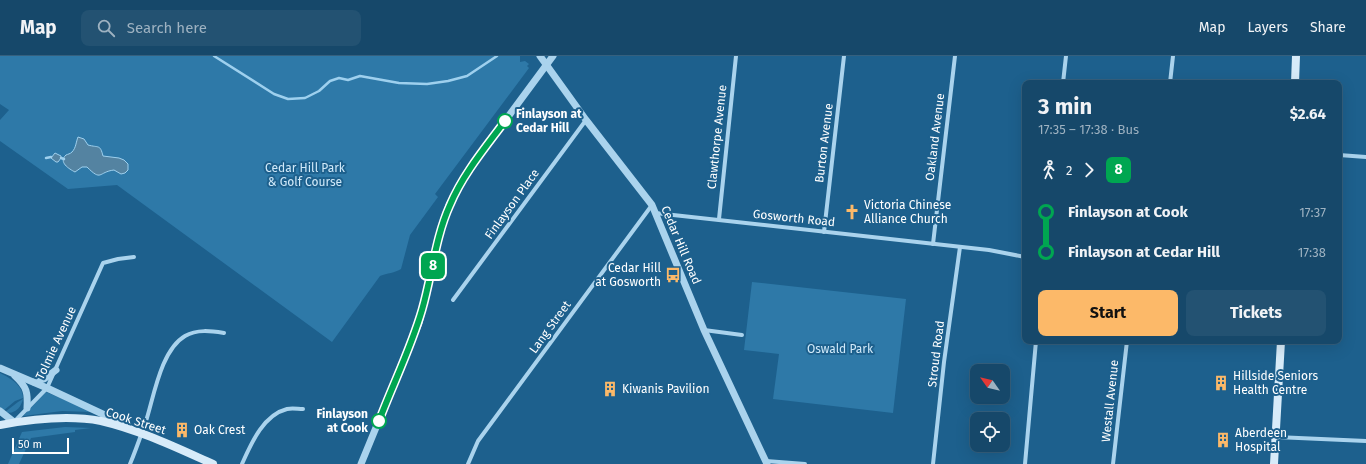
<!DOCTYPE html>
<html lang="en">
<head>
<meta charset="utf-8">
<style>
  :root { --surface:#16486a; --page:#235272; --text:#f1f3f6; --muted:#9eb2c1; --line:#35607e; --accent:#fcb969 }
  body { margin:0; font-family:"Fira Sans",sans-serif; background:var(--page); color:var(--text); height:100vh; display:flex; flex-direction:column; font-size:15px; white-space:nowrap }
  * { box-sizing:border-box; margin:0 }
  p { font-size:13px; color:var(--muted) }
  .icon { flex:none; width:22px; height:22px; fill:none; stroke:currentColor; stroke-width:2; stroke-linecap:round; stroke-linejoin:round }
  .map { position:relative; flex:1; overflow:hidden }
  .panel { position:absolute; left:1022px; top:24px; width:320px; height:264px; display:flex; flex-direction:column; background:var(--surface); border-radius:8px; box-shadow:0 4px 16px #0002,0 0 0 1px var(--line) }
  .panel>* { flex:none }
  .badge { padding:0 8px; border-radius:6px; font-size:14px; line-height:26px }
  .needle { width:26px; rotate:304deg }
  .buttons { position:absolute; left:970px; top:308px; display:grid; gap:8px }
  .buttons a { display:grid; place-items:center; width:40px; height:40px; border-radius:8px; background:var(--surface); box-shadow:0 4px 16px #0002,0 0 0 1px var(--line); font-size:20px }
  .scale { position:absolute; left:12px; bottom:10px; width:57px; box-sizing:border-box; padding-left:4px; border:2px solid #fff; border-top:0; font-size:11px; line-height:14px; white-space:nowrap; color:#fff; -webkit-text-stroke:3px #1d608d; paint-order:stroke }
  .map>.badge { position:absolute; translate:-50% -50%; box-shadow:0 0 0 2px #fff }
  .legs { display:flex; align-items:center; gap:6px; height:44px; padding:0 16px; font-size:13px }
  .legs p { margin-inline-start:auto }
  .headline { display:flex; align-items:center; justify-content:space-between; height:68px; padding:0 16px }
  h1 { font-size:22px; font-weight:700; line-height:30px }
  .cta { display:flex; gap:8px; margin-top:auto; padding:8px 16px }
  .cta a { flex:1; height:46px; border-radius:8px; background:var(--accent); color:#111; font-size:16px; font-weight:700; line-height:46px; text-align:center }
  .cta a+a { background:var(--page); color:var(--text) }
  ul { padding:0 16px; list-style:none }
  li { display:flex; align-items:center; gap:14px; height:40px; font-size:15px }
  li i { display:grid; place-items:center; width:6px; height:100%; margin:0 5px; background:currentColor }
  li i::after { content:''; width:10px; height:10px; margin:-5px; border:3px solid; border-radius:50%; background:var(--surface) }
  li p { margin-inline-start:auto }
  li:first-child i { background:linear-gradient(#0000 50%,currentColor 0) }
  li:last-child i { background:linear-gradient(currentColor 50%,#0000 0) }
  header { display:flex; align-items:center; gap:24px; box-sizing:border-box; height:56px; padding:0 20px; background:var(--surface); border-bottom:1px solid var(--line) }
  header strong { font-size:19px }
  nav { display:flex; gap:22px; margin-inline-start:auto; font-size:14px }
  .search { width:280px; height:36px; background:var(--page); display:flex; align-items:center; gap:10px; box-sizing:border-box; padding:0 14px; border-radius:8px; color:var(--muted); font-size:15px }
  .map>svg:first-child { display:block }
  .green { fill:#2e79a8 }
  .water { fill:#5483a1; stroke:#9ed0ee }
  .lines { fill:none; stroke-linecap:round; stroke-linejoin:round }
  .stream { stroke:#9ed0ee; stroke-width:2.5 }
  .minor { stroke:#aad3ed; stroke-width:4 }
  .tertiary { stroke:#aad3ed; stroke-width:7 }
  .secondary { stroke:#d7ebf9; stroke-width:8 }
  .line-1-casing { stroke:#fff; stroke-width:9 }
  .line-1 { stroke:#00a651; stroke-width:6 }
  .stop-1-dot { fill:#fff; stroke:#00a651; stroke-width:2 }
  .labels { text-anchor:middle; dominant-baseline:central; stroke-width:4; stroke-linejoin:round; paint-order:stroke }
  .stop-label { font-size:12px; font-weight:bold; fill:#fff; stroke:#1d608d; text-anchor:start }
  .street-label { font-size:12px; fill:#fff; stroke:#1d608d }
  .park-label { font-size:12px; fill:#d0e9f9; stroke:#1d608d }
  .poi-label { font-size:12px; fill:#fff; stroke:#1d608d; text-anchor:start }
</style>
</head>
<body>
<header>
<strong>Map</strong>
<div class="search"><svg class="icon" aria-label="search" viewBox="0 0 24 24"><circle cx="10" cy="10" r="6"/><path d="M15 15l6 6"/></svg>Search here</div>
<nav><a>Map</a><a>Layers</a><a>Share</a></nav>
</header>
<div class="map">
<svg width="1366" height="408" viewBox="0 0 1366 408">
  <rect width="100%" height="100%" fill="#1d608d"/>
  <g class="green">
    <path d="M0,0H520V6L525,5L529,8L527,10L529,12L435,138L438,141L410,179L401,213C395,217 387,217 380,220L332,286L117,129L68,133L0,85V64L9,54L0,48Z"/>
    <path d="M752,226L906,243L893,357L773,343L779,298L744,294Z"/>
    <path d="M0,317C10,322 23,329 23,342L15,345L3,355L0,352Z"/>
    <path d="M46,336L91,355V356L62,355L23,360Z"/>
    <path d="M23,343C21,352 14,359 5,356L18,346Z"/>
    <path d="M65,371L91,372L75,374V376L31,382L19,408H8L22,376Z"/>
  </g>
  <g class="water">
    <path d="M78,81L84,83L88,89C99,92 100,88 103,100L119,102L124,104L128,108V114L125,117L121,118L114,114C98,116 102,126 87,111H82L75,116C69,113 58,106 66,99C68,98 70,98 72,96C76,92 76,86 78,81Z"/>
    <path d="M55,97L61,100V102L58,106H56L51,102Z"/>
  </g>
  <g class="lines">
    <g class="stream">
      <path d="M214,0L274,38L288,43L305,42L319,35L330,25L339,22L348,24L360,20L399,27L427,28L448,25L467,20L497,0"/>
      <path d="M46,102L51,101"/>
      <path d="M61,102L64,103"/>
    </g>
    <g class="minor">
      <path d="M1063,27L1066,0"/>
      <path d="M1170,27L1173,0"/>
      <path d="M1339,99L1366,101"/>
      <path d="M655,157L989,194L1025,201"/>
      <path d="M719,163L736,0"/>
      <path d="M824,176L844,0"/>
      <path d="M933,188L955,0"/>
      <path d="M453,244L586,64"/>
      <path d="M704,274L742,279"/>
      <path d="M15,365L47,332L103,207L118,203L134,201"/>
      <path d="M1276,381L1366,385"/>
      <path d="M766,405L805,408"/>
      <path d="M130,408C136,394 141,379 146,365C154,340 161,294 185,280C197,273 211,275 224,277"/>
      <path d="M242,408C251,388 263,359 287,353C292,352 298,353 303,353"/>
      <path d="M468,408L478,385L652,149"/>
      <path d="M933,408L944,306L960,191"/>
      <path d="M1025,408L1036,285"/>
      <path d="M1113,408L1127,285"/>
    </g>
    <g class="tertiary">
      <path d="M540,0L586,64L652,149L704,274L767,408"/>
      <path d="M0,312L47,332L124,368"/>
      <path d="M15,320C27,331 28,337 27,352"/>
      <path d="M34,326L44,323L56,314"/>
      <path d="M0,355L14,366"/>
      <path d="M361,408L419,267L428,231L439,181L449,149L468,115L553,0"/>
    </g>
    <g class="secondary">
      <path d="M1295,27L1296,0"/>
      <path d="M0,369C32,363 69,359 101,365C140,374 177,392 213,408"/>
      <path d="M1274,408L1281,285"/>
    </g>
  </g>
  <g class="lines">
    <defs>
      <path id="line-1" d="M379,365C393,328 411,292 422,254C432,220 435,182 450,149C463,118 485,92 505,65"/>
    </defs>
    <use href="#line-1" class="line-1-casing"/>
    <use href="#line-1" class="line-1"/>
  </g>
  <defs>
    <symbol id="church-bare" viewBox="-9 -9 18 18"><path d="M-1.2-6h2.4v3.5h3.3v2.4h-3.3V6h-2.4V-.1h-3.3v-2.4h3.3Z" fill="#fcb969" stroke="#1d608d" stroke-width="2.5" paint-order="stroke"/></symbol>
    <symbol id="bus-bare" viewBox="-9 -9 18 18"><path d="M-5-6H5V4H4V6H2V4H-2V6H-4V4H-5ZM-3.5-4V0h7V-4ZM-3.5 1.2v1.5H-2V1.2ZM2 1.2v1.5H3.5V1.2Z" fill="#fcb969" stroke="#1d608d" stroke-width="2.5" paint-order="stroke"/></symbol>
    <symbol id="building-bare" viewBox="-9 -9 18 18"><path d="M-4-6H4V6H1V3H-1V6H-4ZM-2.5-4.3h1.7v1.8h-1.7ZM.8-4.3h1.7v1.8H.8ZM-2.5-1h1.7V.8h-1.7ZM.8-1h1.7V.8H.8Z" fill="#fcb969" stroke="#1d608d" stroke-width="2.5" paint-order="stroke"/></symbol>
  </defs>
  <g fill-rule="evenodd">
    <use href="#church-bare" x="841" y="145" width="22" height="22"/>
    <use href="#bus-bare" x="662" y="208" width="22" height="22"/>
    <use href="#building-bare" x="1210" y="316" width="22" height="22"/>
    <use href="#building-bare" x="599" y="322" width="22" height="22"/>
    <use href="#building-bare" x="171" y="363" width="22" height="22"/>
    <use href="#building-bare" x="1212" y="373" width="22" height="22"/>
  </g>
  <g class="stop-1-dot">
    <circle cx="505" cy="65" r="7"/>
    <circle cx="379" cy="365" r="7"/>
  </g>
  <g class="labels">
    <g class="stop-label">
      <text x="516" y="58">Finlayson at<tspan x="516" dy="14">Cedar Hill</tspan></text>
      <text x="368" y="358" text-anchor="end">Finlayson<tspan x="368" dy="14">at Cook</tspan></text>
    </g>
    <g class="street-label">
      <text transform="translate(717 81) rotate(-84)">Clawthorpe Avenue</text>
      <text transform="translate(935 81) rotate(-83)">Oakland Avenue</text>
      <text transform="translate(824 87) rotate(-83)">Burton Avenue</text>
      <text transform="translate(512 148) rotate(-54)">Finlayson Place</text>
      <text transform="translate(794 162) rotate(6)">Gosworth Road</text>
      <text transform="translate(681 189) rotate(67)">Cedar Hill Road</text>
      <text transform="translate(550 271) rotate(-54)">Lang Street</text>
      <text transform="translate(56 287) rotate(-65)">Tolmie Avenue</text>
      <text transform="translate(936 298) rotate(-83)">Stroud Road</text>
      <text transform="translate(1110 345) rotate(-84)">Westall Avenue</text>
      <text transform="translate(136 365) rotate(18)">Cook Street</text>
    </g>
    <g class="park-label">
      <text x="305" y="112">Cedar Hill Park<tspan x="305" dy="14">&amp; Golf Course</tspan></text>
      <text x="840" y="293">Oswald Park</text>
    </g>
    <g class="poi-label">
      <text x="864" y="149">Victoria Chinese<tspan x="864" dy="14">Alliance Church</tspan></text>
      <text x="661" y="212" text-anchor="end">Cedar Hill<tspan x="661" dy="14">at Gosworth</tspan></text>
      <text x="1233" y="320">Hillside Seniors<tspan x="1233" dy="14">Health Centre</tspan></text>
      <text x="622" y="333">Kiwanis Pavilion</text>
      <text x="194" y="374">Oak Crest</text>
      <text x="1235" y="377">Aberdeen<tspan x="1235" dy="14">Hospital</tspan></text>
    </g>
  </g>
</svg>
<div class="buttons">
<a><svg class="needle" viewBox="-14 -14 28 28"><path d="M0-13l5 13h-10z" fill="#e53935"/><path d="M0 13l5-13h-10z" fill="#9eb2c1"/></svg></a>
<a><svg class="icon" aria-label="locate" viewBox="0 0 24 24"><circle cx="12" cy="12" r="6"/><path d="M12 2v4M12 18v4M2 12h4M18 12h4"/></svg></a>
</div>
<div class="scale">50 m</div>
<b class="badge" style="left:433px;top:210px;background:#00a651;color:#fff">8</b>
<section class="panel">
<div class="headline"><div><h1>3 min</h1><p>17:35 – 17:38 · Bus</p></div><b>$2.64</b></div>
<div class="legs"><svg class="icon" aria-label="walk" viewBox="0 0 24 24"><circle cx="13" cy="4" r="2"/><path d="M13 8l-2 6 4 7M11 14l-3 7M7 12l3-4h3l4 4"/></svg>2<svg class="icon" aria-label="forward" viewBox="0 0 24 24"><path d="M9 5l7 7-7 7"/></svg><b class="badge" style="background:#00a651;color:#fff">8</b></div>
<ul>
<li><i style="color:#00a651"></i><b>Finlayson at Cook</b><p>17:37</p></li>
<li><i style="color:#00a651"></i><b>Finlayson at Cedar Hill</b><p>17:38</p></li>
</ul>
<div class="cta"><a>Start</a><a>Tickets</a></div>
</section>
</div>
</body>
</html>
